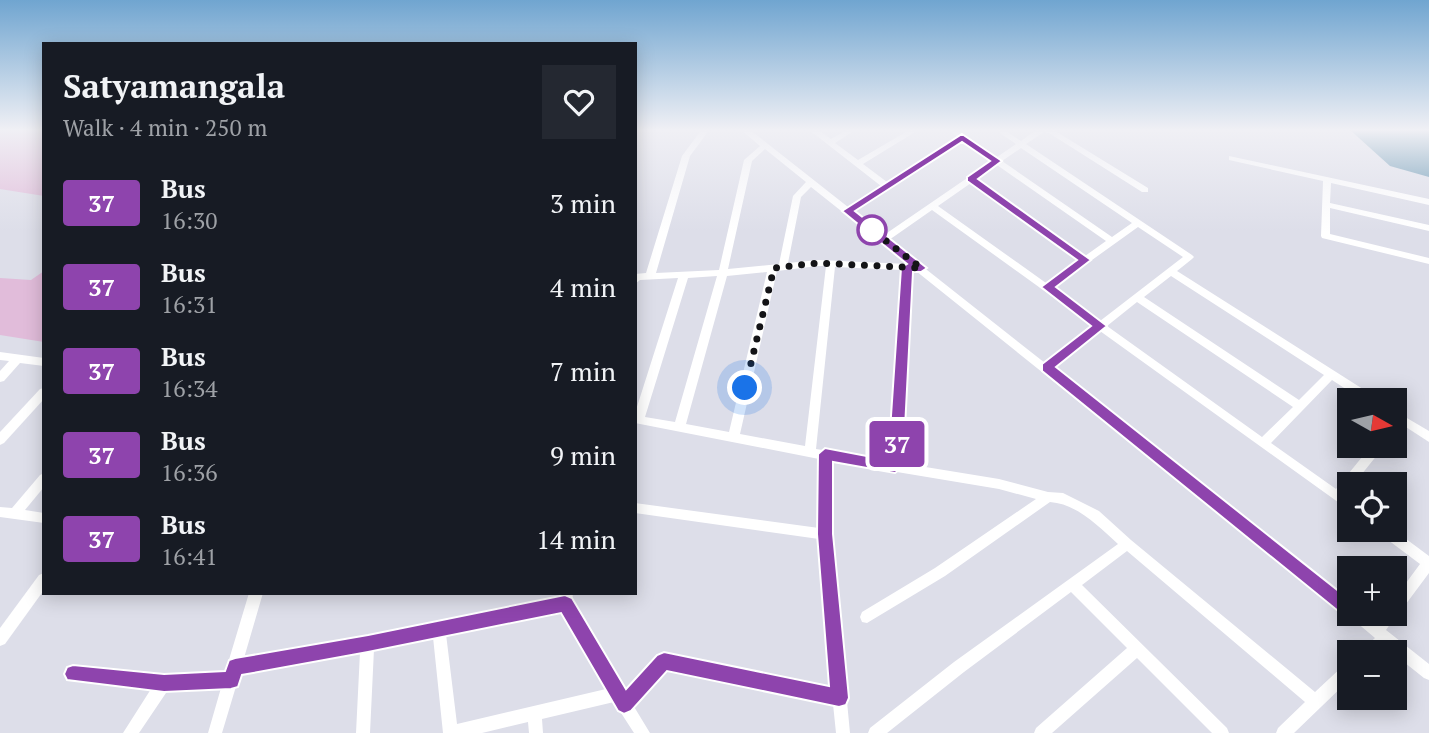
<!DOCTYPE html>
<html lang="en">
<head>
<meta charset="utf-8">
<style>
  :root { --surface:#171b24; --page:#242831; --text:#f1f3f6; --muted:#9ea1a6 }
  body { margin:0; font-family:"PT Serif",serif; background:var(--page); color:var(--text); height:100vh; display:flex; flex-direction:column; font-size:26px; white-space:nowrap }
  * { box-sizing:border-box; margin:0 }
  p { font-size:23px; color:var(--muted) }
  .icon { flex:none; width:38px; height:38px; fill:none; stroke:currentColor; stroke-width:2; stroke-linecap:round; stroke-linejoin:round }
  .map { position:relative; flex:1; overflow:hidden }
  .panel { position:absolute; left:42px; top:42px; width:595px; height:553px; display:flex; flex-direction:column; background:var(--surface); border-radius:0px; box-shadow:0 4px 18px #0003 }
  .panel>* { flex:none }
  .badge { padding:0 14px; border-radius:5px; font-size:24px; line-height:46px }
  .needle { width:46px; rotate:98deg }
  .buttons { position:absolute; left:1337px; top:388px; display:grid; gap:14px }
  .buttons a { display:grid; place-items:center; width:70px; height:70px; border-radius:0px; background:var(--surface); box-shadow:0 4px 18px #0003; font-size:35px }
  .you { position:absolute; width:35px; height:35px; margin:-18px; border:5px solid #fff; border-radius:50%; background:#1a73e8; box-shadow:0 0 0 10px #1a73e833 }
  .map>.badge { position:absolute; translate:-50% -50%; box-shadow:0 0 0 4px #fff }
  .round { display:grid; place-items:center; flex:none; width:74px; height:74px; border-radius:0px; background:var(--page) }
  .overview { display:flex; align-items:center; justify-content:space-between; height:119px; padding:0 21px }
  h1 { font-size:33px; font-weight:600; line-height:52px }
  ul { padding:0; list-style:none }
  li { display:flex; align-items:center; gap:21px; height:84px; padding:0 21px }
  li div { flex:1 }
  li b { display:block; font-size:26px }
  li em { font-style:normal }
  li .badge { min-width:77px; font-weight:700; text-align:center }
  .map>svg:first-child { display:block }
  .green { fill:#e1bcda }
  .water { fill:#5d8fac }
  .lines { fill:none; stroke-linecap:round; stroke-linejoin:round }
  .minor { fill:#fff; fill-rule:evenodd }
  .line { fill:#8e44ad; stroke:#fff; stroke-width:2 }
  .walk { stroke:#141417; stroke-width:7; stroke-dasharray:0 12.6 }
  .stop-dot { fill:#fff; stroke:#8e44ad; stroke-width:3.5 }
</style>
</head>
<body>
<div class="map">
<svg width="1429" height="733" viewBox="0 0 1429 733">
  <rect width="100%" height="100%" fill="#dddee9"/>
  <g class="green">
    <path d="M0,129H44V196L0,189Z"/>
    <path d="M44,271V342L0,335V278L31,280Z"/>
  </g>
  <path class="water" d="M1349,129H1429V177L1390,166Z"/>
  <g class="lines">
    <g class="minor">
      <path d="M702,129H710L690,156L656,273L719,270L744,160L760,146L740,129H749L848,207L881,186L808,129H817L831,139L848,129H857L835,143L858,160L911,129H920L863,164L887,182L958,137L947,129H956L997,157L1016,144L994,129H1003L1021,141L1038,129H1052L1148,188V192H1142L1049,133L1044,132L1026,144L1192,255L1194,257L1192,259L1177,271L1377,398L1378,401H1364L1332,380L1271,443L1336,489L1371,446H1384L1382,449L1353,485H1349V490L1345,495L1349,498V510L1100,331L1053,368L1349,602V614H1366L1376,622L1382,614H1395V598L1420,564L1380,534L1378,530H1394L1429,556V573L1400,612L1397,614L1386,630L1429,664V680L1424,678L1385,647L1379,653H1362L1364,648L1375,638L1349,616L1344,614L916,271H912L901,463L999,479L1048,492L1063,493L1099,511L1131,540L1315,692L1344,665L1349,663V680L1294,733H1276L1278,728L1305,702L1127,551L1082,585L1227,728L1229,733H1212L1137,658L1052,733H1034L1036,728L1127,648L1071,592L964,672L887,733H868L870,728L954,662L1118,544C1098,526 1077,504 1050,502L945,576L867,623L862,622L860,617L862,612L935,568L1036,499L999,489L831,461V534L850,733H836L833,704L667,668L633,705L650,733H634L614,702L542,719L543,733H529L528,722L482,733H443L433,637L374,649L370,733H356L360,652L240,673L222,733H208L221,688L168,690L139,733H123L151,689L73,681L68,679L66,674L68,669L73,667L164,676L225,673L249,593H263L244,658L367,637L559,598V593H573L572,602L625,693L659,656L664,654L832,689L819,539L635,513V503L819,528V459L635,423V413L678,278L640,280L635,284V274L646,273L682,156ZM963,141L992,161L884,235L853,211ZM1021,148L1132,223L1112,237L1002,161ZM765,149L806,182L793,196L779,264L728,269L752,161ZM997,165L1106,241L1085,256L976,179ZM971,183L1079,260L1046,283L938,206ZM811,187L908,264L818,260L788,263L801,197ZM932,210L1093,326L1045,363L889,240ZM1138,227L1183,257L1100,321L1053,288ZM818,266H826L805,446L740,434L777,271ZM835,267L902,270L890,461L816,449ZM767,272L729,432L686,424L727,276ZM717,276L675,422L645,417L688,278ZM1171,276L1324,375L1299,400L1144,297ZM1137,302L1293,407L1262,437L1107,326ZM562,610L606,689L457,724L446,634Z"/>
      <path d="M1229,156L1429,199V205L1331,183L1330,203L1429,225V231L1330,208V234L1429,258V264L1322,238L1321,236L1323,181L1229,160Z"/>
      <path d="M0,352L44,358V366L20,363L4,381L0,382V371L9,361L0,360Z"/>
      <path d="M44,388V399L4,443L0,445V432L40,389Z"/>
      <path d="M1395,411L1429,431V442L1395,420Z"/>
      <path d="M44,473V487L25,510L44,513V523L0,517V507L12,508L40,475Z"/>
      <path d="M44,573V590L5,644L0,646V628L39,575Z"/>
    </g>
  </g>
  <linearGradient id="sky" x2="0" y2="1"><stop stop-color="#70a5d0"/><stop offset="0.56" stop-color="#f0f0f5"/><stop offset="1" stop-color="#f0f0f5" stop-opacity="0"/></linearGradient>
  <rect width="1429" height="232" fill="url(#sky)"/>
  <path class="line" d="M962,134L1002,161L978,179L1091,260L1056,287L1107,326L1056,367L1355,604L1358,610L1355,615L1349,618L1343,615L1042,371V364L1091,326L1041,287L1077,260L967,181V177L990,161L962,142L855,211L927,268L921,272H913L903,467L895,473L833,462V534L849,698L846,705L839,707L667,671L631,711L624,714L618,711L561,613L368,652L242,675L238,687L231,689L164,692L67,680L64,674L67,667L73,665L164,674L225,671L229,660L235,658L368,635L565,595L572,598L626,689L657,655L664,652L829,686L817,534L818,454L825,448L888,460L901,268L907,264L842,211Z"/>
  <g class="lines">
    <path class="walk" d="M745,388L774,268L818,263L921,268L872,230"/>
  </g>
  <circle class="stop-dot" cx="872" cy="230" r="14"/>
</svg>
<div class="buttons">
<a><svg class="needle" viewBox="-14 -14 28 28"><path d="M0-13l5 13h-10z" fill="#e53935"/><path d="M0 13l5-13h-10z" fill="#9ea1a6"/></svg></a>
<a><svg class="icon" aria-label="locate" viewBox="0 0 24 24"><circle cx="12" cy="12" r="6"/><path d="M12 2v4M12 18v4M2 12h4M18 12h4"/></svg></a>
<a>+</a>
<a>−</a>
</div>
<div class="you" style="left:745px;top:388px"></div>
<b class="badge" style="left:897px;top:444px;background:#8e44ad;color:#fff">37</b>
<section class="panel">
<div class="overview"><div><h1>Satyamangala</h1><p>Walk · 4 min · 250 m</p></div><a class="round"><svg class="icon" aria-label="heart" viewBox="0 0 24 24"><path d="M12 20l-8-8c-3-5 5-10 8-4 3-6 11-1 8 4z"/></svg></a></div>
<ul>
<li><span class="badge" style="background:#8e44ad;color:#fff">37</span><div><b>Bus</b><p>16:30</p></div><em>3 min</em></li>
<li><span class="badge" style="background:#8e44ad;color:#fff">37</span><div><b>Bus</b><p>16:31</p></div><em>4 min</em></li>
<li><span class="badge" style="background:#8e44ad;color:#fff">37</span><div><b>Bus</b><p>16:34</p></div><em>7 min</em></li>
<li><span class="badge" style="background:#8e44ad;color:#fff">37</span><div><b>Bus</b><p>16:36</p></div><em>9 min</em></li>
<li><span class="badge" style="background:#8e44ad;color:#fff">37</span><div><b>Bus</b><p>16:41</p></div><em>14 min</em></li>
</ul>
</section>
</div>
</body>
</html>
